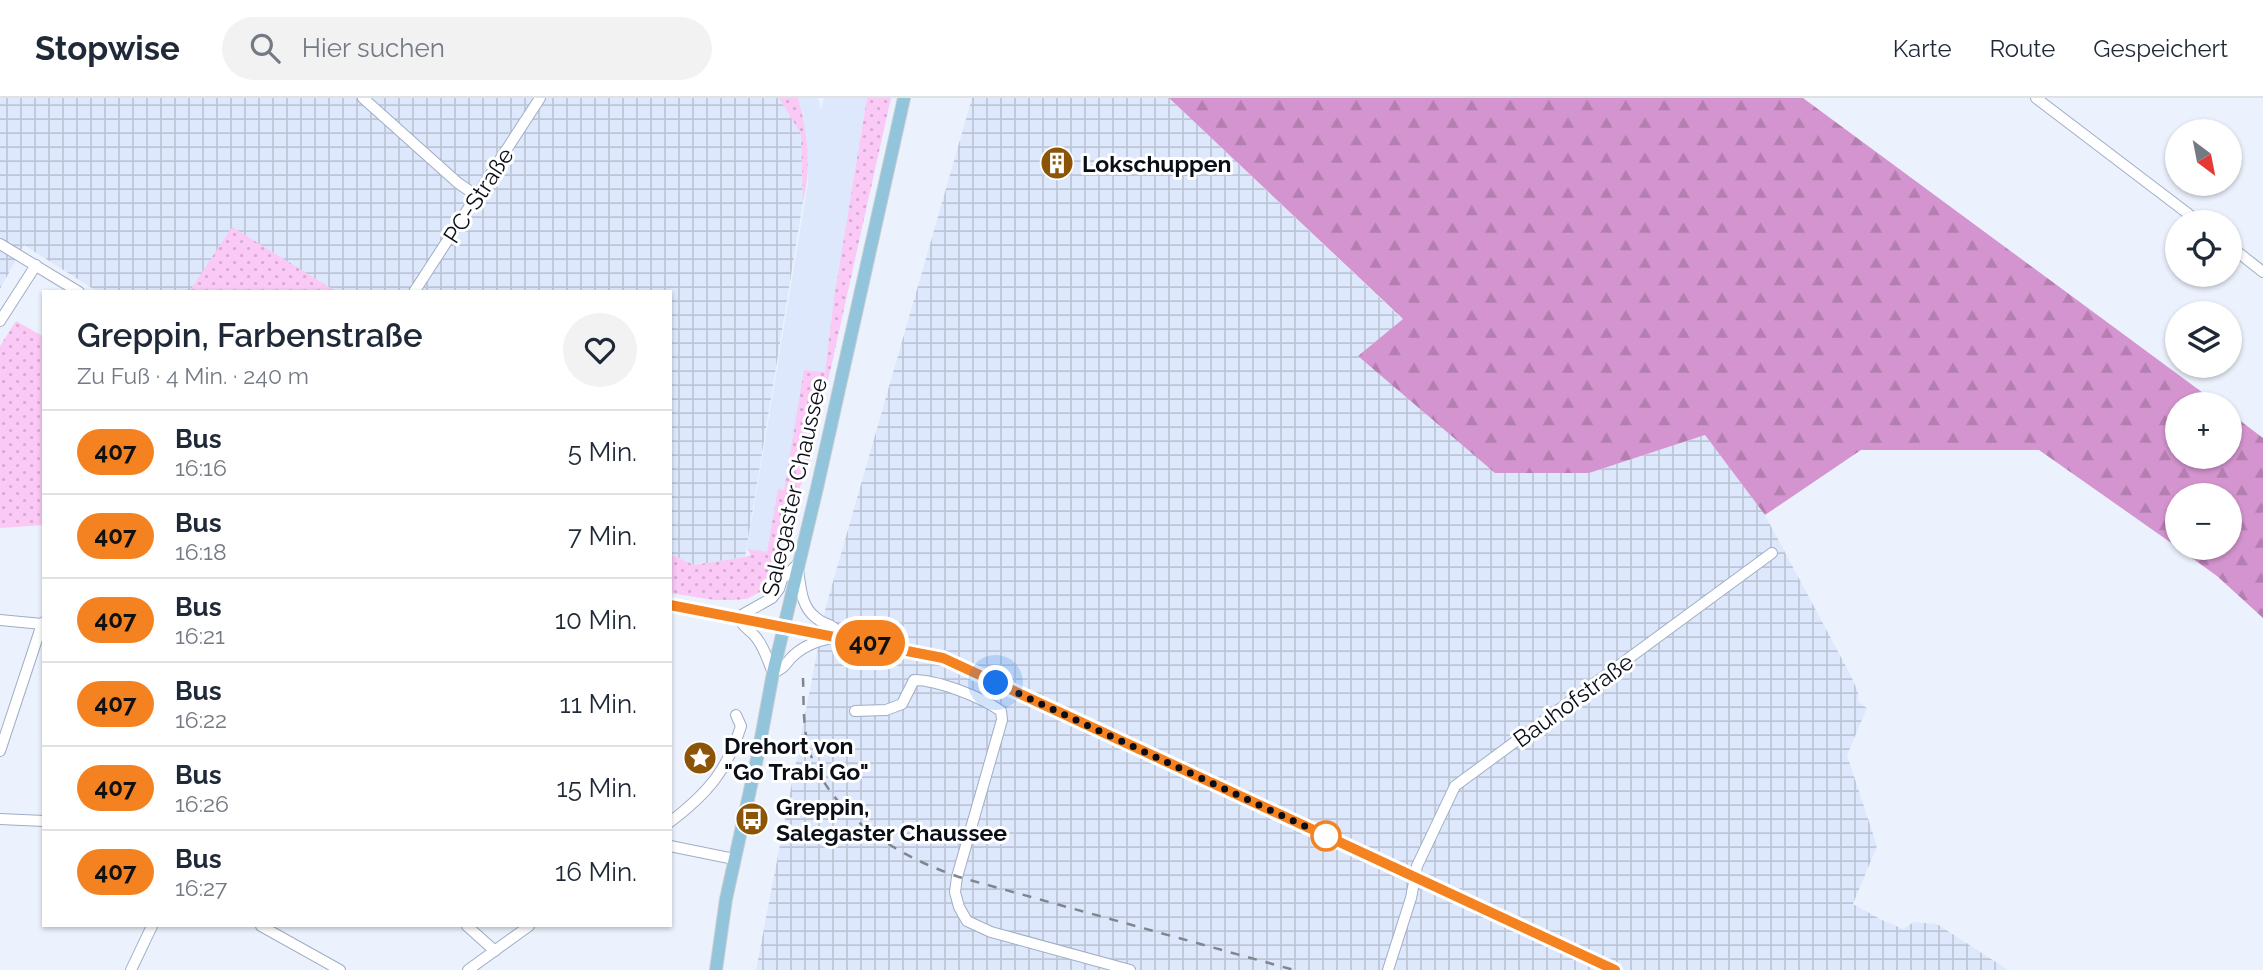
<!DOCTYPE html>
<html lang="de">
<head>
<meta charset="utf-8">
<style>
  :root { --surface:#fff; --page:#f2f2f3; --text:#1f2937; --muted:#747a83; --line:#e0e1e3 }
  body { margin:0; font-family:Raleway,sans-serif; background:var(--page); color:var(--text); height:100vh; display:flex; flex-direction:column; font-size:26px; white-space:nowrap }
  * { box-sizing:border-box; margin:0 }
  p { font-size:23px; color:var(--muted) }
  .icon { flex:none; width:38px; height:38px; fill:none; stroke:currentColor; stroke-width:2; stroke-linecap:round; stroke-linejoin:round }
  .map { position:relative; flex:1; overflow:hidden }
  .details { position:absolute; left:42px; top:192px; width:630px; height:637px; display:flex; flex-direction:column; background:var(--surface); border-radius:0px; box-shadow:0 2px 5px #0004 }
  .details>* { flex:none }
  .badge { padding:0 14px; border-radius:23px; font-size:24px; line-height:46px }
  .needle { width:46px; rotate:148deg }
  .fabs { position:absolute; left:2165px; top:21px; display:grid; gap:14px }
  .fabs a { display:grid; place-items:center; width:77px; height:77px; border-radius:50%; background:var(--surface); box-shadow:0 2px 5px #0004; font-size:35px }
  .you { position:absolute; width:35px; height:35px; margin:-18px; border:5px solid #fff; border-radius:50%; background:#1a73e8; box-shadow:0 0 0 10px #1a73e833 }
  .map>.badge { position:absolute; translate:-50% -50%; box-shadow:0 0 0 4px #fff }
  .round { display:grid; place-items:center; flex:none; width:74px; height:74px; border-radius:37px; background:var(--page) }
  .headline { display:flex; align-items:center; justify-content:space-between; height:119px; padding:0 35px }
  h1 { font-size:33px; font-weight:600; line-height:52px }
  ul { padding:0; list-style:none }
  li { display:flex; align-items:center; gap:21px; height:84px; padding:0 35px; border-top:2px solid var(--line) }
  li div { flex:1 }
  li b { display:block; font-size:26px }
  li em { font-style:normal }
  li .badge { min-width:77px; font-weight:700; text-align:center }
  header { display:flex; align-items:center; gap:42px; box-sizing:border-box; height:98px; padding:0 35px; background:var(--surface); border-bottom:2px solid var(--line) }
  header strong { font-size:33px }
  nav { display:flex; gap:38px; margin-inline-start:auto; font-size:24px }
  .search { width:490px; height:63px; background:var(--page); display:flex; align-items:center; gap:18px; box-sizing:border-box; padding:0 24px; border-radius:38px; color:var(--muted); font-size:26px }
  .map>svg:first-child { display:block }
  .built { fill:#dde8fc }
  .industrial { fill:url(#industrial-grid) }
  .grass { fill:url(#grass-dots) }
  .forest { fill:url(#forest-firs) }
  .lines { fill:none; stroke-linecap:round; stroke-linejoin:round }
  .minor-casing { stroke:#a0adc6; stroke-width:12 }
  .major-casing { stroke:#cecfd1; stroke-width:14 }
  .minor { stroke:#fff; stroke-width:10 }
  .major { stroke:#92c4dc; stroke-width:12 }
  .rail { stroke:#808690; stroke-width:2.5; stroke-dasharray:9 9; stroke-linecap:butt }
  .line-casing { stroke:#fff; stroke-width:16 }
  .line { stroke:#f58220; stroke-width:10 }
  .walk { stroke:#0a0e17; stroke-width:7; stroke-dasharray:0 12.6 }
  .stop-dot { fill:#fff; stroke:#f58220; stroke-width:3.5 }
  .labels { text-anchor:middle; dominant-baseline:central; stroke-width:6; stroke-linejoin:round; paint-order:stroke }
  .poi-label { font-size:23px; font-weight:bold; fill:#0a0e17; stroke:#fff; text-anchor:start }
  .street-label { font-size:23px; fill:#0a0e17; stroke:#fff }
</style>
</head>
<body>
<header>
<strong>Stopwise</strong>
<div class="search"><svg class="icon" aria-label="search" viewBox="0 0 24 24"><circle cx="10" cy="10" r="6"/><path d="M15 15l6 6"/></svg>Hier suchen</div>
<nav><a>Karte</a><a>Route</a><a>Gespeichert</a></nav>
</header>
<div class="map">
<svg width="2263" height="872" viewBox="0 0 2263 872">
  <defs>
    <pattern id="industrial-grid" width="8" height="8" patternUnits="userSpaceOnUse" patternTransform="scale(1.75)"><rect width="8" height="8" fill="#dde8fc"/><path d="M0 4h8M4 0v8" fill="none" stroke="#bcc6d7"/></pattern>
    <pattern id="grass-dots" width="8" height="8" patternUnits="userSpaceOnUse" patternTransform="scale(1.75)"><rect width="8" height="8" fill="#fac9f6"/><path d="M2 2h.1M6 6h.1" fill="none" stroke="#d5abd2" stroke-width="1.8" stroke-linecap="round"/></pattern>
    <pattern id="forest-firs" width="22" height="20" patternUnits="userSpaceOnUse" patternTransform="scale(1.75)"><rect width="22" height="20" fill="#d494cf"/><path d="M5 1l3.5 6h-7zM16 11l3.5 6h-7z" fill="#b57eb1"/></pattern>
  </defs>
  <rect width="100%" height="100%" fill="#ecf2fd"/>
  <path class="built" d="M798,0H818L821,12L824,0H867L834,200L825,275L784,392H778L767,455L747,451L808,85L805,35Z"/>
  <g class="industrial">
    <path d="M0,0H779L801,36L803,104L745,459L694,467L670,456V194H98L24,147L0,191Z"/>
    <path d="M972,0H1169L1403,222L1359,258L1589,375L1705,337L1765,417L1851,578L1858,594V604L1867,610L1847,657L1877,748L1853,806L1882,822L1903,831L1914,824L1937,826L2008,872H756L826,508Z"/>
  </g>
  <g class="grass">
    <path d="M779,0H798C807,34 812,69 803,104L801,36Z"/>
    <path d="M867,0H891L809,368L792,408L776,469L768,487L762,493L747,501L734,502H715L670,495V456L694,467L745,459L751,457L747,451L767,454L778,391L784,392L804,272L825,274L834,200Z"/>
    <path d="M232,129L337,194H189Z"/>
    <path d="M16,223L44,239V427L0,430V248Z"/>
  </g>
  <path class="forest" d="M1169,0H1803L2218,306H2177V359H2230V315L2263,340V520L2217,478L2178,450H2230V397H2177V449L2039,352H1861L1765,417L1705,337L1589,375H1495L1358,258L1403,221Z"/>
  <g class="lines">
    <defs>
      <g id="minor">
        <path d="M363,0L458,85L477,98"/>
        <path d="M2036,0L2199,124"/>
        <path d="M0,146L79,194"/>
        <path d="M2230,148L2263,174"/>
        <path d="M414,194L540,0"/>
        <path d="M0,223L36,167"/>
        <path d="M670,507L943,560L1615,872"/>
        <path d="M738,519L772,500L779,491L782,481L797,467C801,484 799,506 815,519C827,530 832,522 840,539"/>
        <path d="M738,519C744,530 746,529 754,537C763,546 768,563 773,575C782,571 784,569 790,561C801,549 816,543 831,540"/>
        <path d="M0,522L42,526L44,524"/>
        <path d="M855,613L886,612L902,606L914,582C938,582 981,599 1001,613L1002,622L957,779L955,794L959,809L967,823L991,834L1130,872"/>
        <path d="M0,653L42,526"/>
        <path d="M0,721L44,723"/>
        <path d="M670,724C707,696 727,673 741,628L736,617"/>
        <path d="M670,748L734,761"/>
        <path d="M261,828L340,872"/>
        <path d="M467,828L495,853"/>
        <path d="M131,872L152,828"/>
        <path d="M468,872L529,828"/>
        <path d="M1388,872L1411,800L1417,768L1455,688L1772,455"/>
      </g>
      <path id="major" d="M716,872L726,801L758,656L773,575L817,390L904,0"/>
    </defs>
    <use href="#minor" class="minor-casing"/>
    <use href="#major" class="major-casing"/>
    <use href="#minor" class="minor"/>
    <use href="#major" class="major"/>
    <path class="rail" d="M803,580C804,608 802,639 814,665C840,724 901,759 959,779L1294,872"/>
  </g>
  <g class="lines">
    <defs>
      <path id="line" d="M670,507L943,560L1615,872"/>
    </defs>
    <use href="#line" class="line-casing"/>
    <use href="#line" class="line"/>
    <path class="walk" d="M996,585L1326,738"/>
  </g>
  <defs>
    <symbol id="building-disc" viewBox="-11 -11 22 22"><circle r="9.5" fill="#8b5407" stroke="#fff"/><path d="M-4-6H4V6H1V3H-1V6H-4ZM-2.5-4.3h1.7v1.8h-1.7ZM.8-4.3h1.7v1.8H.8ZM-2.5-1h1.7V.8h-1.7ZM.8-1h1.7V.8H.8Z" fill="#fff"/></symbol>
    <symbol id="sight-disc" viewBox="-11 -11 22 22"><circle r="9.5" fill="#8b5407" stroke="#fff"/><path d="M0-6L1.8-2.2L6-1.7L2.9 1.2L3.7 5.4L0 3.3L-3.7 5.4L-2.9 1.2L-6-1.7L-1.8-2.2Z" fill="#fff"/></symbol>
    <symbol id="bus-disc" viewBox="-11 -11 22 22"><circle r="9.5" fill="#8b5407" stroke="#fff"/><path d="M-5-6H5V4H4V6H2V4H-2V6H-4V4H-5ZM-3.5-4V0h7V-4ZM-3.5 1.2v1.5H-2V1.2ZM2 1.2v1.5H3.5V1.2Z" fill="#fff"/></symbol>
  </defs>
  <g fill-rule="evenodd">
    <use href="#building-disc" x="1038" y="46" width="38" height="38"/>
    <use href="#sight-disc" x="681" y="641" width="38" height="38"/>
    <use href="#bus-disc" x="733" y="702" width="38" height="38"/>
  </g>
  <circle class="stop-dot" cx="1326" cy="738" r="14"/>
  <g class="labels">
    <g class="poi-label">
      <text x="1082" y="65">Lokschuppen</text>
      <text x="724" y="647">Drehort von<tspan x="724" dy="26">"Go Trabi Go"</tspan></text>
      <text x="776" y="708">Greppin,<tspan x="776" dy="26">Salegaster Chaussee</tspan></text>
    </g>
    <g class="street-label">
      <text transform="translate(478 97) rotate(-57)">PC-Straße</text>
      <text transform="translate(794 389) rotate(-77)">Salegaster Chaussee</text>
      <text transform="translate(1573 602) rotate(-36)">Bauhofstraße</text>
    </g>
  </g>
</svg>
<div class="fabs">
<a><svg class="needle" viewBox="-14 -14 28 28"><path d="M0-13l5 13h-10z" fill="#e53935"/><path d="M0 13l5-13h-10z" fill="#747a83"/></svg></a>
<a><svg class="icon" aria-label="locate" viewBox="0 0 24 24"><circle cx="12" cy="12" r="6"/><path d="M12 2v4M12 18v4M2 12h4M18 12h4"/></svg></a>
<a><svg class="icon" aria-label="layers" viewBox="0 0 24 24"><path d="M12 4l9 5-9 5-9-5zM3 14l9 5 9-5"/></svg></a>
<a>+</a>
<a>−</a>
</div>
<div class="you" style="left:996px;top:585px"></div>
<b class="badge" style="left:870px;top:545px;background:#f58220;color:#111">407</b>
<section class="details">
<div class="headline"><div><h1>Greppin, Farbenstraße</h1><p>Zu Fuß · 4 Min. · 240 m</p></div><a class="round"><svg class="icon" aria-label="heart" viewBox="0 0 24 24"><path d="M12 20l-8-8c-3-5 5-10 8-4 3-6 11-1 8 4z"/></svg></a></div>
<ul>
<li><span class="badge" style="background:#f58220;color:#111">407</span><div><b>Bus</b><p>16:16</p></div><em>5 Min.</em></li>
<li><span class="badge" style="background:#f58220;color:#111">407</span><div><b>Bus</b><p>16:18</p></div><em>7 Min.</em></li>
<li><span class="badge" style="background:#f58220;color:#111">407</span><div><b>Bus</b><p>16:21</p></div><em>10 Min.</em></li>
<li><span class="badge" style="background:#f58220;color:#111">407</span><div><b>Bus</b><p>16:22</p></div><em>11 Min.</em></li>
<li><span class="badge" style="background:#f58220;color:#111">407</span><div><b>Bus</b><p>16:26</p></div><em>15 Min.</em></li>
<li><span class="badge" style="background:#f58220;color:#111">407</span><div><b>Bus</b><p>16:27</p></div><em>16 Min.</em></li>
</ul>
</section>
</div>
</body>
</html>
